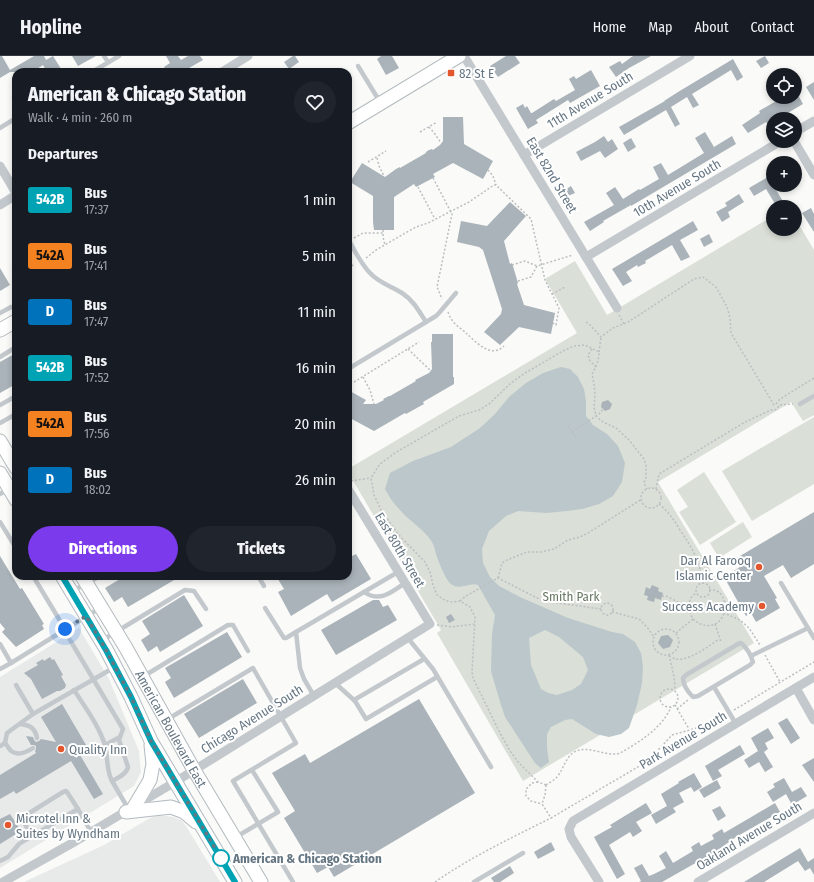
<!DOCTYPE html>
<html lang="en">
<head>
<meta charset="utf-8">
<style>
  :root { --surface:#171b24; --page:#20242c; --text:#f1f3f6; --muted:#9ea1a6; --line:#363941; --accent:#7c3aed }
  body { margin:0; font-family:"Fira Sans Condensed",sans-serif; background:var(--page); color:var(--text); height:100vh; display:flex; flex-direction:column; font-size:15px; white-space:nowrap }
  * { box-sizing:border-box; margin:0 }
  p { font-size:13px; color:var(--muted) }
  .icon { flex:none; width:22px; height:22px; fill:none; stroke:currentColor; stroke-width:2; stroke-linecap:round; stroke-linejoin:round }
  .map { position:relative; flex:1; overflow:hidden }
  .side { position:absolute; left:12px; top:12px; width:340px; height:512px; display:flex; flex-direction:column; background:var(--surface); border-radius:12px; box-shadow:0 2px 6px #0003 }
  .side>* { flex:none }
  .badge { padding:0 8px; border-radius:3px; font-size:14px; line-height:26px }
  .tools { position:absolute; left:766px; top:12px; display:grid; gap:8px }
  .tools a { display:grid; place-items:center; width:36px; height:36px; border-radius:50%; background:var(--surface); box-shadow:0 2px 6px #0003; font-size:20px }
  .you { position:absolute; width:20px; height:20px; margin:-10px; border:3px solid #fff; border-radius:50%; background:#1a73e8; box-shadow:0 0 0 6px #1a73e833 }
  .map>.badge { position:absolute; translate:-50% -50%; box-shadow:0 0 0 2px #fff }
  h2 { padding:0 16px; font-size:15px; line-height:36px }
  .round { display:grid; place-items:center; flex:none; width:42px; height:42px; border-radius:21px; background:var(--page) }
  .headline { display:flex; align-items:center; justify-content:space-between; height:68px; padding:0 16px }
  h1 { font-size:19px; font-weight:800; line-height:30px }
  .action { display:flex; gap:8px; margin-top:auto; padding:8px 16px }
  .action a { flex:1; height:46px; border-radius:24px; background:var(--accent); color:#fff; font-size:16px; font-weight:800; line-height:46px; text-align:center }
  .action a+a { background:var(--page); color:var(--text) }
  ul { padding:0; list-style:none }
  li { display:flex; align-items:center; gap:12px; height:56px; padding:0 16px }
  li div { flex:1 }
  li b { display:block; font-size:15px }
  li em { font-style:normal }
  li .badge { min-width:44px; font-weight:700; text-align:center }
  header { display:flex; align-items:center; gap:24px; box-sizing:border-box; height:56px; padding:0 20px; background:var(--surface); border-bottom:1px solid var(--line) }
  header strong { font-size:19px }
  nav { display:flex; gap:22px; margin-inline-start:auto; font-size:14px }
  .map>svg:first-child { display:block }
  .built { fill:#e8e9e9 }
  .green { fill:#dadfd7 }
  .water { fill:#bbc7cb; fill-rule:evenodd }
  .building { fill:#aab3b9 }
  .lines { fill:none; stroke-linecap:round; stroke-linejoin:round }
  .secondary-casing { stroke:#b3babf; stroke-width:15 }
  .path { stroke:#bbbfc2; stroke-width:1.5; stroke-dasharray:2 2; stroke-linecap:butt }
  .lane { stroke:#c3c8cc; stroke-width:4.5 }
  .street { stroke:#c3c8cc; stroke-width:9 }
  .secondary { stroke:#fff; stroke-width:13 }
  .line-casing { stroke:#fff; stroke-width:9 }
  .line { stroke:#00a3b4; stroke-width:6 }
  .walk { stroke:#657683; stroke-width:4; stroke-dasharray:0 7.2 }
  .poi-dot { fill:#e4572e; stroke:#fff; stroke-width:1.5 }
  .stop-dot { fill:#fff; stroke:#00a3b4; stroke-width:2 }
  .labels { text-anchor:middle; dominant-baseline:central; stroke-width:4; stroke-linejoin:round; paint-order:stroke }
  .poi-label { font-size:13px; fill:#657683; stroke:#fff; text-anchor:start }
  .street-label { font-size:13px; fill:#657683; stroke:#fff }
  .park-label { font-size:13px; fill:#687a64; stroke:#fff }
  .stop-label { font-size:13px; font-weight:bold; fill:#657683; stroke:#fff; text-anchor:start }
</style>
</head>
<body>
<header>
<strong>Hopline</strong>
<nav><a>Home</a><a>Map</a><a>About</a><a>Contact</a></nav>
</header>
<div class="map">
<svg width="814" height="826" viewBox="0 0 814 826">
  <rect width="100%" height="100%" fill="#fafaf8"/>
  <g class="built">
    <path d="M79,572L109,623L139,695L141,716L134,730L0,812V621Z"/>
    <path d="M158,759L173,761L181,764L186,770L220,826H24L104,789L150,762Z"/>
  </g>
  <g class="green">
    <path d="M773,160V173H795V162L814,194V359L803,365L791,346L658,426L754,587L523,725L437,577L441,574L348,416V413L577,277L545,223L575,205L607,259Z"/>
    <path d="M814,361V428L752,465L722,415Z"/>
    <path d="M704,416L736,466L700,489L679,456L688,451L677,434Z"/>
    <path d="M743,466L752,481L719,502L710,487Z"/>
  </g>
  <path class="water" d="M561,311L570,313L578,321L584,333L586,345V360L593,369L607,378L618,390L625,407L622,426L613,440L599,448L582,453L567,455L546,457L518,455L506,460L489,475L482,493L483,507L490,521L499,530L522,542L568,562L612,576L623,578L635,586L641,597L643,610L642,627L637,649L629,672L621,678L609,681L596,678L572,663L565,664L551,671L547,678V692L549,706L541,712L535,707L505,661L501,649L491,615L492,578L495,559L478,529C470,526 460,535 451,528C446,524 439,507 437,501C435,496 435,491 432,486C424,473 409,465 399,453C393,447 389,440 385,433L390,417L413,405L451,391L480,372L495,358L509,341L526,327L543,317ZM545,574L559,581L583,601L588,614L581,628L572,634L557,639L548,637L541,633L531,609L529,582Z"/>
  <g class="building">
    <path d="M0,0H2L10,14L34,0H44L46,4L53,0L63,16H47L43,9L32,16H10L0,22Z"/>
    <path d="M72,0H96L78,10Z"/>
    <path d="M166,0H178L181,4L188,0H200L203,4L182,16H167L164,11L170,7Z"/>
    <path d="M293,0H295L299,6L289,13L284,6Z"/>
    <path d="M381,0H392L399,12L386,19L377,3Z"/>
    <path d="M506,0H515L520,7L498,21L490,10Z"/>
    <path d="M633,0H651L629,12L616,21L609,11L620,5L622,8Z"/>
    <path d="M765,0L769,7L761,12L756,5Z"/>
    <path d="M733,3L743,21L737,25L731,14L692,38L699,49L693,52L687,41L671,51L680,68L675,71L666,54L624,79L619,71L665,45H664L678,36Z"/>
    <path d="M591,14L600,30L570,47L568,44L536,64L538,67L528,73L516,52L523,48L525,52L527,50L531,57H532L554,43L556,45L575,34L569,23L574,20L576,23Z"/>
    <path d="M814,26V44L806,31Z"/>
    <path d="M797,37L803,48L781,61L782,63H773V66L768,69L766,66L748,77L742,69L760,57L759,55L778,44L779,47L791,41H795V39Z"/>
    <path d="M443,61H463L464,88L493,105L483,123L453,107L433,118L435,121L416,131L414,128L394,141V174H374L373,166V140L350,126L362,107L385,121L396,113L400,111V112L426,97V96L429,94L432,93L433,94L440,89L443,85Z"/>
    <path d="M705,76L714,91L732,80L736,88L631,150V149L603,165L604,166L590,175L584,166L614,149L606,137L615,131L623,143L639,133L640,134L659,123L653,111L661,107L668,119L704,97L695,82Z"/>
    <path d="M604,80L608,86L612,83L618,93L605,102L600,95L581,105L576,96L595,86Z"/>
    <path d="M631,82L636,91L628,96L623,87Z"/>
    <path d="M773,118V129L784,147L777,151L766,133L754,140L749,132Z"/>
    <path d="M571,130L575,137L568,140L565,134Z"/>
    <path d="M739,138L744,146L728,156L730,161L722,166L716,156L727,150L725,147Z"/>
    <path d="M510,146L526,160L504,185L510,208L512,207L518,227L517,228L524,249L555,257L551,278L519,271L500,289L484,276L501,258L502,253L483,194L479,191L457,186L461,165L487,170Z"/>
    <path d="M811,152L814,158V176L802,157Z"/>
    <path d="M693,165L698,174L680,184L690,201L681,205L672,189L645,205L646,207L638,211L637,209L626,216L632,225L623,230L612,213Z"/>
    <path d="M709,178L713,186L704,191L700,183Z"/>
    <path d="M0,212L10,229L0,235Z"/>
    <path d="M432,278H453V321H454V328L423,346L424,348L406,358L405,357L374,375L348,361V334L366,344L363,348H376L384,344L383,343L389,340H390L416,325L415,324L429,317L432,313L431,286H432Z"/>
    <path d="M16,297V328L0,337V306Z"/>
    <path d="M608,344L612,348L610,353L605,355L601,351L602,346Z"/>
    <path d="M814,456V508L791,522L783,509L764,520L777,542L775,543L780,552L756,566L751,557L746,560L724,521L740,511L735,503Z"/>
    <path d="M356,498L371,523L332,546L327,538L291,560L278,536L284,533L276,520H348V502Z"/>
    <path d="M0,500L20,533L22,532L44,568L42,569L44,573L16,591L2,576L5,573L0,567Z"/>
    <path d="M125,520H181L128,551L122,541L114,546L105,532Z"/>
    <path d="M652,529L659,532L658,535L663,537L661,544L655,542L654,546L647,544L648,540L644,539L646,531L650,533Z"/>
    <path d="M184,539L203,570L160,596L157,590L148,596L141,584L150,578L142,565Z"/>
    <path d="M373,544H379L383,551L388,549L397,564L336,599L321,574Z"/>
    <path d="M451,558L455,564L449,567L446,561Z"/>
    <path d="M227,576L242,601L174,642L165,626L171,622L165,612Z"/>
    <path d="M668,579L673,584L670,591L663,593L658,587L661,580Z"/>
    <path d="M50,601L52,604L54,603L63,619L61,620L66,629L65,632L60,635H57L42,643L31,623L24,617L38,609L36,607L43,603L44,605Z"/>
    <path d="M243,623L257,647L199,682L184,658Z"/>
    <path d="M419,643L475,737L334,821L328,811L317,817L284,762L295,755L272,717L305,698L310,707Z"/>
    <path d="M62,648L89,694L80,699L103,738L94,743L71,705L16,738L14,735L0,743V719L36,697L35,695L36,693V690L34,689H31L26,680L33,681L34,684L36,686L39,685L41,683L56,686L41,661Z"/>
    <path d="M787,662L800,682L791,688L778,667Z"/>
    <path d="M768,672L774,682L765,687L768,693L764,696L773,711L765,716L759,706L749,712L744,704L758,695L751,682Z"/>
    <path d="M740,689L745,698L718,714L722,720L713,725L705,710Z"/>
    <path d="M814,702V726L802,709Z"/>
    <path d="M694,717L702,731L694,736L691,731L679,737L684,746L673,752L676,756L656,768L651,759L667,750L661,738L679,727L678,726Z"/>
    <path d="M784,722L792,736L801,731L807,740L792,749L786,738L773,746L767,736L775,731L773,728Z"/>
    <path d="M717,724L721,732L704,742L699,734Z"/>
    <path d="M646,747L652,757L636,766L642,775L633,781L630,776L609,789L625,818L617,823L594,781L612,771L610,769Z"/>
    <path d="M775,747L780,756L736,781L715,796L662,826H639L641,825L634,812L642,808L649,820L654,818L666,812L659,800L666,795L673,807L693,795L691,791L699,786L701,790L714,783L712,779L722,773L724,777Z"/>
    <path d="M720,750L726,760L718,765L712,754Z"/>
    <path d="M10,758L21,775L0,788V763Z"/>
    <path d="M551,786L555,794L538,803L534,796Z"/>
    <path d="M800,792L808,806L814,802V819L810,812L805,815L798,805L764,826H744Z"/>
    <path d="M510,810L514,817L500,826H494L491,822Z"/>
  </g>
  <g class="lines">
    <defs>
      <g id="secondary">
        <path d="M348,67L459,0"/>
        <path d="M0,274L16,265"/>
        <path d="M0,385L16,412"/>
        <path d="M0,417L16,444"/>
        <path d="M62,520L106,593L131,641L151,685L235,826"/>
        <path id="s1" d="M82,520L126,592L194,714L261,826"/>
        <path d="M134,751L150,724L153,708L151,689"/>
        <path d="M126,756L171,751L184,756L196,766"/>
      </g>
    </defs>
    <use href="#secondary" class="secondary-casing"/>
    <g class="path">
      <path d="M429,71L435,78L441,87"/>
      <path d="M420,76L437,66"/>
      <path d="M377,102L379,110L384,120"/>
      <path d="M368,106L386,95"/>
      <path d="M488,114L493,120L496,129"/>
      <path d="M433,122L452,158L437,231L442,243"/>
      <path d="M418,131L435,163"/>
      <path d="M383,174V181L385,189"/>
      <path d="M354,182L363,177H383"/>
      <path d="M366,202L376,194L416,171L428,167L469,146L494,129H496L531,163L545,224L559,252L556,269L553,267"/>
      <path d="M512,209L525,205L537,210"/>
      <path d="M348,212L355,208"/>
      <path d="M518,225L531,221L537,210L573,199"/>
      <path d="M552,238L565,231"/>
      <path d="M448,256C449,258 450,262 452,264C455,269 462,273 466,277C476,286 491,303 504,290"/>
      <path d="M619,259L624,268"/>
      <path d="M586,266L590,269L601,281L613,272L628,266L639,259L694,223L703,221L716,231L727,251L730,262L731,277L774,349"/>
      <path d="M408,293L431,315"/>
      <path d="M592,293L588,299L590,305L596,311"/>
      <path d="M599,296L601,281"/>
      <path d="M363,321L370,334L374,348"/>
      <path d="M354,326L419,286"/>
      <path d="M776,348L780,343L814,322"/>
      <path d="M568,370L576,382"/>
      <path d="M572,376L599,358L603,353"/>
      <path d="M351,425L371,422"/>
      <circle cx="651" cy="442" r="10"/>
      <path d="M656,433L659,418L745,366L771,354C775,355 778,353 779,349L793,348"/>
      <path d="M659,448C668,455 674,464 680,474C693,493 700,505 703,528"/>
      <path d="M498,522L502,507L507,504L527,496H541L554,493L568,484L580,481L588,477L642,443"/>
      <circle cx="703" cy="534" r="7"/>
      <path d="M709,534C722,532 727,546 724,557L740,564L749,572L760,589"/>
      <path d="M662,540H666L680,547L689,549"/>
      <path d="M460,545L466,540L498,522L543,545L601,553"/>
      <circle cx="607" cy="553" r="6"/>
      <path d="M612,556L639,563L647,571L654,581"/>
      <path d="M693,563C704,573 719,572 724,557"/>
      <path d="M715,568L721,586"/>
      <path d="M437,569L452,571L474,568"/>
      <circle cx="666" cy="586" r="13"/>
      <path d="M676,577L693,563C688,554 686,542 697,537"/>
      <path d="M669,599C672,611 675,622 675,634"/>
      <path d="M765,599L780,626"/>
      <path d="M669,600C670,600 674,603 675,603C688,606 709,590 719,583"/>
      <circle cx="669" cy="642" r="9"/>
      <path d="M675,649L689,673"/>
      <path d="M677,653L688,644"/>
      <path d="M734,654L814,606"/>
      <path d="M538,726L532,727L526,733V740L531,745L542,748"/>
      <path d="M546,729L538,726L519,707L510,695L500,677L473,622L472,616L475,561L470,551L460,545L453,546L446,545L437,539L433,529L430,516L425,506L398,478L381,454L374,439L371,422L380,408L395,397L459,360L479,354L489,348L511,327L525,317L563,295L574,290L585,289L599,296C599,304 596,311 592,318L594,328L595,338L594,351L596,360L603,366L616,372L629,384L644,403L646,409V421L644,427L647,433"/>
      <path d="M546,729L545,739L542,748L551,762L648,705L672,679L711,668L724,660"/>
      <path d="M546,729C549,727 553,725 556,722C564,714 565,700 576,695C589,690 603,699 616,698C620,698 623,695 627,693C644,683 663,670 671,651"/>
      <path d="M435,826C471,801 511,782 551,762"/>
    </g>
    <g class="lane">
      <path d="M104,0L108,6"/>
      <path d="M358,10L380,46"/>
      <path d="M92,16L119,0"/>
      <path d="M14,41L16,44"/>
      <path d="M0,72L16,62"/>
      <path d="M348,183C355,195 361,208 370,217C379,227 391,230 402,237C413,244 419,255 426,266"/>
      <path d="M14,210L16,214"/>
      <path d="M0,257L11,251L16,252"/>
      <path d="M0,301L16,291"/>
      <path d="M348,313L436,260L439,257L456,237"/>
      <path d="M800,348L814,340"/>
      <path d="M0,349L16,340"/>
      <path d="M0,367L16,358"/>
      <path d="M0,438L8,433"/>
      <path d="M0,466L16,492"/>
      <path d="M33,520L65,573"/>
      <path d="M258,520L264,530"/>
      <path d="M781,527L814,582"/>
      <path d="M73,535L100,520"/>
      <path d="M364,536C380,547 392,536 405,527"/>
      <path d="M265,552L284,582H286L296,576"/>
      <path d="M407,581L433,613L491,711"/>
      <path d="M70,584L123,673L119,684L128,711C127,718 118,722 112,725L129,754"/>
      <path d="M101,585L185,534L194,535L206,553"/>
      <path d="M741,587C747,592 751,599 753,606L750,609L698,640L693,641C688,636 683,629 683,622L686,619L738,588Z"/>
      <path d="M0,588L11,607L100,552"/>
      <path d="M751,600L808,572"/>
      <path d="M0,613L11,607"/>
      <path d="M144,620L228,569H233L248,595"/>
      <path d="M335,627L355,645L366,663L437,621"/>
      <path d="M16,629L33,658"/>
      <path d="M714,631L736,668"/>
      <path d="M74,634C85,651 99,670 105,689C108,701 106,714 112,725"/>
      <path d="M314,640L304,623L300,612L296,576L398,516"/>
      <path d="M354,644L424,603"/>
      <path d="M168,663L253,612L296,687L233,725L293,826"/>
      <path d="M20,668C30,669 35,672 37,682"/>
      <path d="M5,687C7,689 9,693 11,695C18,700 27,696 33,692"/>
      <path d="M105,689L120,681"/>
      <path d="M0,690L5,687L7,677L33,658L115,611"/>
      <path d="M32,780L22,763L23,761L63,736L66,735L67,736L78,753"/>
      <path d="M236,781L278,756L252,714"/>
      <path d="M0,805L8,801L19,788L22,786L78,753L91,776"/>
      <path d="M474,826L523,797"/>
    </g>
    <g class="street">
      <path d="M464,0L617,252"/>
      <path d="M222,16L248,0"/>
      <path d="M795,76L814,65"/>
      <path d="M794,85L814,119"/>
      <path d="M524,99L690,0"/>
      <path d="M0,110L16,137"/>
      <path d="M0,149L16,139"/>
      <path d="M586,201L781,85"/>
      <path d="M796,632L814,664"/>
      <path d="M3,826L76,785L175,726L430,568L348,433"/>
      <path d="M599,826L571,781L569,773L573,765L814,621"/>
      <path d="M698,826L814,757"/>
    </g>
    <use href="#secondary" class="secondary"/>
  </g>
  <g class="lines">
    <defs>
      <path id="line" d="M62,520L106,594L131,641L151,685L235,826"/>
    </defs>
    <use href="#line" class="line-casing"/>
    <use href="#line" class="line"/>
    <path class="walk" d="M65,573L86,560L106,594L131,641L151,685L221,802"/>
  </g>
  <g class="poi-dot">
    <rect x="447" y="13" width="8" height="8" rx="2"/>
    <circle cx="759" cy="511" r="4"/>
    <circle cx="762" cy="550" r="4"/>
    <circle cx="61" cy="693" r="4"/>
    <circle cx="8" cy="769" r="4"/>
  </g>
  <circle class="stop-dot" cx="221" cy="802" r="8"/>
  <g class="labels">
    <g class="poi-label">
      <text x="459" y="17">82 St E</text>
      <text x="751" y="504" text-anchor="end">Dar Al Farooq<tspan x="751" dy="15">Islamic Center</tspan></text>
      <text x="754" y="550" text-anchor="end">Success Academy</text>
      <text x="69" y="693">Quality Inn</text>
      <text x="16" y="762">Microtel Inn &amp;<tspan x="16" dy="15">Suites by Wyndham</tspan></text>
    </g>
    <g class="street-label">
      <text transform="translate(590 44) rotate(-31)">11th Avenue South</text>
      <text transform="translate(552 119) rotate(59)">East 82nd Street</text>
      <text transform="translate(677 132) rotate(-31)">10th Avenue South</text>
      <text transform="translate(400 494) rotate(59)">East 80th Street</text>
      <text transform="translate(252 663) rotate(-32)">Chicago Avenue South</text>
      <text stroke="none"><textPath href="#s1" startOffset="177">American Boulevard East</textPath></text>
      <text transform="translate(683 684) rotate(-31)">Park Avenue South</text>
      <text transform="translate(749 780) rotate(-31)">Oakland Avenue South</text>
    </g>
    <g class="park-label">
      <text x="571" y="540">Smith Park</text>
    </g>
    <g class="stop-label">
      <text x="233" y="802">American &amp; Chicago Station</text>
    </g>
  </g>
</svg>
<div class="tools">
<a><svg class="icon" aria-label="locate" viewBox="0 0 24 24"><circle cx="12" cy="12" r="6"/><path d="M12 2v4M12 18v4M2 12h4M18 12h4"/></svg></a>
<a><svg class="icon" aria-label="layers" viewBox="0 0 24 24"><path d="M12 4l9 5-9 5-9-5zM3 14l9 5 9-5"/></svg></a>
<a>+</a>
<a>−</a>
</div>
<div class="you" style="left:65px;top:573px"></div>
<section class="side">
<div class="headline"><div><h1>American &amp; Chicago Station</h1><p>Walk · 4 min · 260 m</p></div><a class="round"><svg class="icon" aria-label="heart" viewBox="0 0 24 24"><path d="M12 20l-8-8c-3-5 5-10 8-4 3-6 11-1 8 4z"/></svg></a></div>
<h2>Departures</h2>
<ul>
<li><span class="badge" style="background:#00a3b4;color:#fff">542B</span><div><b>Bus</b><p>17:37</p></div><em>1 min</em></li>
<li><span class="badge" style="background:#f58220;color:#111">542A</span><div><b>Bus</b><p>17:41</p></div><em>5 min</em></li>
<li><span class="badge" style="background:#0072bc;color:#fff">D</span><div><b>Bus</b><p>17:47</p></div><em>11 min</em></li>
<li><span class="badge" style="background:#00a3b4;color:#fff">542B</span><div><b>Bus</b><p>17:52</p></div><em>16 min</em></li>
<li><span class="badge" style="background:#f58220;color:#111">542A</span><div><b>Bus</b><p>17:56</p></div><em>20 min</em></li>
<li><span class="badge" style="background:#0072bc;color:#fff">D</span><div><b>Bus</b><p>18:02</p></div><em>26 min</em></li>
</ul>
<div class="action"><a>Directions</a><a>Tickets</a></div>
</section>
</div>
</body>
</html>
